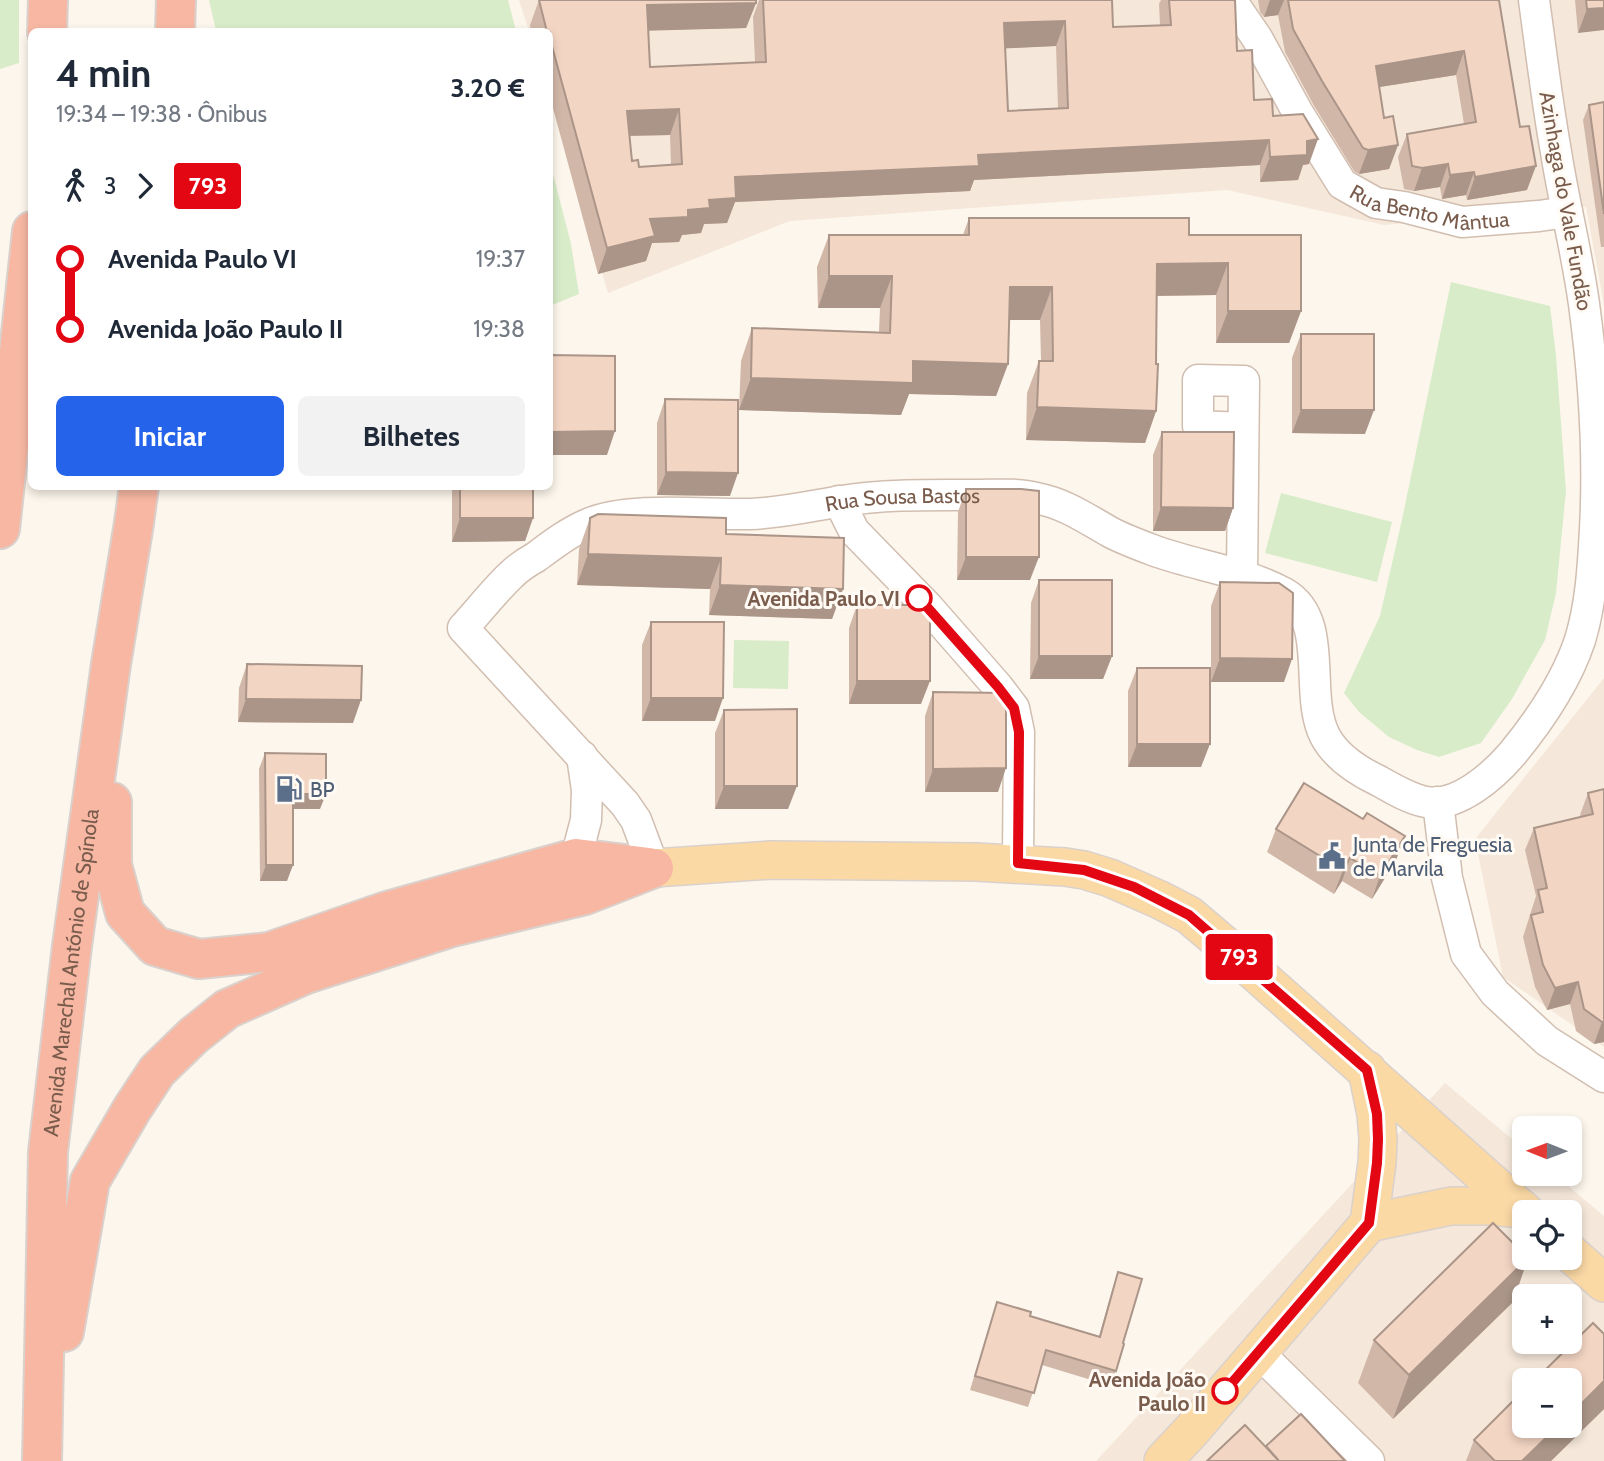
<!DOCTYPE html>
<html lang="pt">
<head>
<meta charset="utf-8">
<style>
  :root { --surface:#fff; --page:#f2f2f3; --text:#1f2937; --muted:#747a83; --accent:#2563eb }
  body { margin:0; font-family:Cabin,sans-serif; background:var(--page); color:var(--text); height:100vh; display:flex; flex-direction:column; font-size:26px; white-space:nowrap }
  * { box-sizing:border-box; margin:0 }
  p { font-size:23px; color:var(--muted) }
  .icon { flex:none; width:38px; height:38px; fill:none; stroke:currentColor; stroke-width:2; stroke-linecap:round; stroke-linejoin:round }
  .map { position:relative; flex:1; overflow:hidden }
  .details { position:absolute; left:28px; top:28px; width:525px; height:462px; display:flex; flex-direction:column; background:var(--surface); border-radius:10px; box-shadow:0 4px 10px #0003 }
  .details>* { flex:none }
  .badge { padding:0 14px; border-radius:5px; font-size:24px; line-height:46px }
  .needle { width:46px; rotate:271deg }
  .controls { position:absolute; left:1512px; top:1116px; display:grid; gap:14px }
  .controls a { display:grid; place-items:center; width:70px; height:70px; border-radius:10px; background:var(--surface); box-shadow:0 4px 10px #0003; font-size:35px }
  .map>.badge { position:absolute; translate:-50% -50%; box-shadow:0 0 0 4px #fff }
  .legs { display:flex; align-items:center; gap:10px; height:77px; padding:0 28px; font-size:23px }
  .legs p { margin-inline-start:auto }
  .headline { display:flex; align-items:center; justify-content:space-between; height:119px; padding:0 28px }
  h1 { font-size:38px; font-weight:700; line-height:52px }
  .action { display:flex; gap:14px; margin-top:auto; padding:14px 28px }
  .action a { flex:1; height:80px; border-radius:10px; background:var(--accent); color:#fff; font-size:28px; font-weight:700; line-height:80px; text-align:center }
  .action a+a { background:var(--page); color:var(--text) }
  ul { padding:0 28px; list-style:none }
  li { display:flex; align-items:center; gap:24px; height:70px; font-size:26px }
  li i { display:grid; place-items:center; width:10px; height:100%; margin:0 9px; background:currentColor }
  li i::after { content:''; width:18px; height:18px; margin:-9px; border:5px solid; border-radius:50%; background:var(--surface) }
  li p { margin-inline-start:auto }
  li:first-child i { background:linear-gradient(#0000 50%,currentColor 0) }
  li:last-child i { background:linear-gradient(currentColor 50%,#0000 0) }
  .map>svg:first-child { display:block }
  .residential { fill:#f5e8da; fill-rule:evenodd }
  .green { fill:#d8ecc9 }
  .lines { fill:none; stroke-linecap:round; stroke-linejoin:round }
  .minor-casing { stroke:#d1beb0; stroke-width:33 }
  .major-casing { stroke:#dad1cd; stroke-width:40 }
  .highway-casing { stroke:#dad1cd; stroke-width:42 }
  .minor { stroke:#fff; stroke-width:30 }
  .major { stroke:#fbd9a5; stroke-width:37 }
  .highway { stroke:#f7b7a3; stroke-width:38 }
  .wall { fill:#d1b7a8; fill-rule:evenodd }
  .shaded-wall { fill:#aa9588 }
  .building { fill:#f3d5c3; stroke:#aa9588; stroke-width:2; fill-rule:evenodd }
  .line-1-casing { stroke:#fff; stroke-width:16 }
  .line-1 { stroke:#e30613; stroke-width:10 }
  .stop-1-dot { fill:#fff; stroke:#e30613; stroke-width:3.5 }
  .labels { text-anchor:middle; dominant-baseline:central; stroke-width:6; stroke-linejoin:round; paint-order:stroke }
  .street-label { font-size:21px; fill:#7a5c4d; stroke:#fffaf3 }
  .stop-label { font-size:21px; font-weight:bold; fill:#7a5c4d; stroke:#fffaf3; text-anchor:end }
  .service-label { font-size:21px; fill:#4e5e75; stroke:#fffaf3; text-anchor:start }
</style>
</head>
<body>
<div class="map">
<svg width="1604" height="1461" viewBox="0 0 1604 1461">
  <rect width="100%" height="100%" fill="#fdf6ec"/>
  <g class="residential">
    <path d="M519,0H1604V305L1586,207L1384,225L1227,190L790,221L608,293L550,99V32L529,31Z"/>
    <path d="M1604,678V1047L1503,977L1475,839Z"/>
    <path d="M1445,1083L1524,1149V1174H1554L1604,1216V1461H1096ZM1524,1213H1570V1258H1524ZM1524,1297H1570V1342H1524ZM1524,1381H1570V1426H1524Z"/>
  </g>
  <g class="green">
    <path d="M0,0H19V63L0,69Z"/>
    <path d="M209,0H508L516,31H216Z"/>
    <path d="M550,162L571,244L579,294L550,306Z"/>
    <path d="M1451,282L1550,306L1556,355L1566,491L1556,593L1545,640L1512,699L1481,743L1439,757L1417,750L1389,737L1359,712L1344,693L1380,616L1403,515Z"/>
    <path d="M1281,493L1392,522L1377,582L1265,553Z"/>
    <path d="M734,640L789,641L788,689L733,688Z"/>
  </g>
  <g class="lines">
    <defs>
      <g id="minor">
        <path id="s1" d="M1231,0L1257,38L1298,113L1342,184L1376,203L1404,207L1462,222L1539,216L1567,212"/>
        <path d="M839,501L854,531L928,607L998,687L1014,708L1019,732L1018,863"/>
        <path d="M1242,576L1244,381L1198,380V426L1243,428"/>
        <path d="M1438,802L1447,878L1466,954L1495,993L1547,1041L1604,1077"/>
        <path d="M576,858L586,820L587,790L582,756"/>
        <path id="s2" d="M654,868L636,820L625,804L463,628C479,611 494,591 511,575C518,568 527,562 536,557C552,545 569,532 588,524C629,506 705,515 751,514C782,513 811,506 842,501C885,494 931,495 975,495C995,495 1017,493 1036,498C1066,504 1085,518 1110,532C1125,540 1142,546 1158,552C1199,566 1245,572 1284,593C1331,620 1303,693 1325,736C1336,757 1358,771 1379,781C1393,789 1410,799 1426,802C1457,808 1493,776 1512,754C1540,720 1566,682 1580,640C1591,604 1593,566 1595,529C1599,454 1594,378 1584,304C1577,253 1564,203 1556,152C1547,102 1541,51 1534,0"/>
        <path d="M1258,1352L1369,1461"/>
      </g>
      <g id="major">
        <path d="M654,868L771,860L976,862L1065,867L1084,870L1110,878L1160,900L1189,915L1229,949L1526,1213"/>
        <path d="M1369,1223L1451,1206H1489L1522,1209"/>
        <path d="M1570,1253L1604,1283"/>
        <path d="M1163,1461L1192,1430L1369,1223L1377,1163L1378,1139L1376,1114L1367,1070"/>
      </g>
      <g id="highway">
        <path d="M47,32L48,0"/>
        <path d="M175,32L176,0"/>
        <path d="M0,529L32,231"/>
        <path d="M112,802V865L125,913L155,946L199,959L269,952L384,912L576,858L649,867"/>
        <path d="M64,1332L90,1181L132,1109L157,1071L193,1036L227,1009L306,974L452,927L585,895L654,868"/>
        <path id="s3" d="M42,1461L48,1152L72,946L111,664L134,523L139,486"/>
      </g>
    </defs>
    <use href="#minor" class="minor-casing"/>
    <use href="#major" class="major-casing"/>
    <use href="#highway" class="highway-casing"/>
    <use href="#minor" class="minor"/>
    <use href="#major" class="major"/>
    <use href="#highway" class="highway"/>
  </g>
  <g class="wall">
    <path d="M539,0L756,3L746,28L648,30L650,67L755,62L753,17L759,0H1112L1113,27L1160,25L1159,4L1161,0H1235L1237,51L1254,100L1273,116L1309,164L1303,165L1298,180L1260,182V165L974,180L970,191L735,202L727,223L704,224L701,233L682,235L679,242L652,243L646,261L598,274L550,97V32H531L530,25ZM1056,46L1058,109L1008,111L1005,48ZM670,135L671,165L639,167L632,161L630,136Z"/>
    <path d="M1258,0H1499L1527,190L1467,200L1466,195L1442,199L1440,187L1414,191L1404,189L1398,157L1407,134L1464,124L1456,75L1379,87L1384,118L1398,145L1389,169L1359,174L1354,171L1313,104L1285,52L1278,15L1264,17L1260,12Z"/>
    <path d="M1575,0H1604L1578,33Z"/>
    <path d="M1604,102V247H1601L1583,120L1589,105Z"/>
    <path d="M969,218L1189,235L1301,311L1289,343H1216V295L1157,296L1156,411L1145,443L1026,440L1027,393L1039,361H1041L1040,320H1009L1008,364L996,396L909,394L901,415L739,410L741,361L752,328L879,332L880,308H818L817,267L829,235H963Z"/>
    <path d="M1301,334L1365,434L1292,433V358Z"/>
    <path d="M665,399L730,496L657,495V423Z"/>
    <path d="M1162,432L1233,508L1225,531H1153V455Z"/>
    <path d="M452,486H533V518L525,541L452,542Z"/>
    <path d="M966,489L1030,580H957L958,512Z"/>
    <path d="M590,518L726,534L843,589L832,619L709,615L710,589L577,585L579,549Z"/>
    <path d="M1039,580L1112,656L1103,679H1030L1031,603Z"/>
    <path d="M1220,582L1284,682H1211V606Z"/>
    <path d="M857,605L921,704H849V628Z"/>
    <path d="M651,622L715,721H642V645Z"/>
    <path d="M247,664L353,723L238,722L239,688Z"/>
    <path d="M1137,668L1201,767H1128V691Z"/>
    <path d="M933,692L998,792H925V716Z"/>
    <path d="M724,710L788,809H715V733Z"/>
    <path d="M265,753L320,809H293L287,881H260L259,769Z"/>
    <path d="M1604,789V1042L1594,1044L1576,1031L1570,1004L1547,1010L1535,987L1523,937L1536,896L1525,850L1534,828L1581,817L1580,815L1588,793Z"/>
    <path d="M1276,829L1405,836L1396,860L1372,899L1342,881L1334,894L1267,852Z"/>
    <path d="M1528,1258L1513,1302L1393,1419L1358,1383L1374,1340Z"/>
    <path d="M1118,1272L1123,1343L1116,1371L1111,1386L1042,1365L1028,1407L970,1390L997,1302L1030,1316L1099,1336L1113,1287Z"/>
    <path d="M1604,1334V1409L1551,1461H1466L1474,1440Z"/>
  </g>
  <g class="shaded-wall">
    <path d="M1270,0H1284L1278,15L1264,17Z"/>
    <path d="M756,3L746,28L638,31L647,5Z"/>
    <path d="M1604,8V30L1578,33L1587,9Z"/>
    <path d="M1065,21L1056,46L995,49L1004,23Z"/>
    <path d="M1464,51L1456,75L1367,89L1376,66Z"/>
    <path d="M679,109L670,135L618,136L627,111Z"/>
    <path d="M1318,139L1309,164L1303,165L1298,180L1260,182L1270,157L1307,141Z"/>
    <path d="M1269,140L1260,165L974,180L970,191L735,202L727,223L704,224L701,233L682,235L679,242L652,243L646,261L598,274L607,248L650,219L688,210L709,200L735,177L978,155Z"/>
    <path d="M1398,145L1389,169L1359,174L1368,150Z"/>
    <path d="M1448,164L1440,187L1414,191L1422,168Z"/>
    <path d="M1536,166L1527,190L1467,200L1475,177Z"/>
    <path d="M1474,172L1466,195L1442,199L1450,175Z"/>
    <path d="M1228,263L1216,295L1145,296L1157,264Z"/>
    <path d="M829,276H892L880,308H818Z"/>
    <path d="M1010,287H1052L1040,320H998Z"/>
    <path d="M1228,311H1301L1289,343H1216Z"/>
    <path d="M913,361L1008,364L996,396L909,394L901,415L739,410L751,378Z"/>
    <path d="M1037,407L1156,411L1145,443L1026,440Z"/>
    <path d="M1301,410H1374L1365,434L1292,433Z"/>
    <path d="M615,431L607,455H550V432Z"/>
    <path d="M666,472L738,473L730,496L657,495Z"/>
    <path d="M1161,507L1233,508L1225,531H1153Z"/>
    <path d="M460,518H533L525,541L452,542Z"/>
    <path d="M588,554L721,558L710,589L577,585Z"/>
    <path d="M966,557H1039L1030,580H957Z"/>
    <path d="M720,585L843,589L832,619L709,615Z"/>
    <path d="M1039,656H1112L1103,679H1030Z"/>
    <path d="M1220,658L1292,659L1284,682H1211Z"/>
    <path d="M857,681H930L921,704H849Z"/>
    <path d="M651,698H723L715,721H642Z"/>
    <path d="M246,699L361,700L353,723L238,722Z"/>
    <path d="M1137,744H1210L1201,767H1128Z"/>
    <path d="M1006,768L998,792H925L933,769Z"/>
    <path d="M724,786H797L788,809H715Z"/>
    <path d="M293,794H326L320,809H287Z"/>
    <path d="M1405,836L1396,860L1372,899L1380,876Z"/>
    <path d="M1350,858L1342,881L1334,894L1343,870Z"/>
    <path d="M266,865H293L287,881H260Z"/>
    <path d="M1578,982L1570,1004L1547,1010L1555,988Z"/>
    <path d="M1602,1022H1604V1042L1594,1044Z"/>
    <path d="M1528,1258L1513,1302L1393,1419L1409,1375Z"/>
    <path d="M1604,1381V1409L1551,1461H1522L1558,1426H1570V1415Z"/>
  </g>
  <g class="building">
    <path d="M539,0H756V3L647,5L650,67L766,62L763,0H1112L1113,27L1171,25L1169,0H1235L1237,51L1252,50L1254,100L1272,99L1273,116L1303,114L1318,139L1307,141V155L1270,157L1269,140L978,155L979,166L735,177L736,198L709,200L710,208L688,210V217L650,219L655,236L607,248L550,39V32H547ZM1065,21L1068,108L1008,111L1004,23ZM679,109L682,164L639,167L638,160L632,161L627,111Z"/>
    <path d="M1288,0H1499L1520,127L1529,126L1536,166L1475,177L1474,172L1450,175L1448,164L1422,168L1412,166L1407,134L1476,122L1464,51L1376,66L1384,118L1393,116L1398,145L1368,150L1363,148L1322,81L1293,29Z"/>
    <path d="M1586,0H1604V8L1587,9Z"/>
    <path d="M1604,102V214L1589,105Z"/>
    <path d="M969,218H1189V235H1301V311H1228V263L1157,264L1156,364H1158L1156,411L1037,407L1039,361H1053L1052,287H1010L1008,364L913,361V383L751,378L752,328L890,333L892,276H829V235H969Z"/>
    <rect x="1301" y="334" width="73" height="76"/>
    <path d="M550,355L615,356V431L550,432Z"/>
    <path d="M665,399L738,400V473L666,472Z"/>
    <path d="M1162,432H1234L1233,508L1161,507Z"/>
    <rect x="460" y="486" width="73" height="32"/>
    <path d="M966,489H1021L1039,491V557H966Z"/>
    <path d="M598,514L726,518V534L844,538L843,589L720,585L721,558L588,554L590,518Z"/>
    <rect x="1039" y="580" width="73" height="76"/>
    <path d="M1220,582L1279,583L1293,593L1292,659L1220,658Z"/>
    <rect x="857" y="605" width="73" height="76"/>
    <path d="M651,622H724L723,698H651Z"/>
    <path d="M247,664L362,666L361,700L246,699Z"/>
    <rect x="1137" y="668" width="73" height="76"/>
    <path d="M933,692L1006,693V768L933,769Z"/>
    <path d="M797,709V786H724V710Z"/>
    <path d="M265,753L326,754V794H293V865H266Z"/>
    <path d="M1304,783L1363,819L1367,813L1405,836L1380,876L1350,858L1343,870L1276,829Z"/>
    <path d="M1604,789V1022H1602L1584,1009L1578,982L1555,988L1543,965L1531,915L1543,912L1538,890L1547,888L1534,828L1593,814L1588,793Z"/>
    <path d="M1493,1223L1524,1254V1258H1528L1409,1375L1374,1340Z"/>
    <path d="M1118,1272L1142,1279L1123,1343L1124,1344L1116,1371L1046,1350L1034,1393L975,1376L997,1302L1031,1312L1030,1316L1100,1337Z"/>
    <path d="M1593,1323L1604,1334V1381L1570,1415V1381H1534Z"/>
    <path d="M1524,1390V1426H1558L1522,1461H1495L1474,1440Z"/>
    <path d="M1301,1414L1345,1461H1279L1266,1446Z"/>
    <path d="M1245,1425L1278,1460V1461H1207Z"/>
  </g>
  <g class="lines">
    <defs>
      <path id="line-1" d="M919,598L998,687L1014,708L1019,732L1018,863L1084,870L1134,887L1189,915L1367,1070L1377,1114L1378,1139L1377,1163L1369,1223L1225,1391"/>
    </defs>
    <use href="#line-1" class="line-1-casing"/>
    <use href="#line-1" class="line-1"/>
  </g>
  <defs>
    <symbol id="fuel-bare" viewBox="-9 -9 18 18"><path d="M-5.5-6h7V0h2V4h1.3V-2.5L3-4.5l.8-.8L6-3V5H2.5V1h-1V6h-7ZM-4.2-4.7v3.2H.2V-4.7Z" fill="#5c6f8a" stroke="#fffaf3" stroke-width="2.5" paint-order="stroke"/></symbol>
    <symbol id="civic-bare" viewBox="-9 -9 18 18"><path d="M-.6-6.5H3V-4.5H.6V-3L4-1V1h2V6H-6V1h2V-1L-.6-3ZM-1.2 2.5V6h2.4V2.5Z" fill="#5c6f8a" stroke="#fffaf3" stroke-width="2.5" paint-order="stroke"/></symbol>
  </defs>
  <g fill-rule="evenodd">
    <use href="#fuel-bare" x="270" y="770" width="38" height="38"/>
    <use href="#civic-bare" x="1313" y="837" width="38" height="38"/>
  </g>
  <g class="stop-1-dot">
    <circle cx="919" cy="598" r="12"/>
    <circle cx="1225" cy="1391" r="12"/>
  </g>
  <g class="labels">
    <g class="street-label">
      <text stroke="none"><textPath href="#s1" startOffset="308">Rua Bento Mântua</textPath></text>
      <text transform="translate(1566 201) rotate(80)">Azinhaga do Vale Fundão</text>
      <text stroke="none"><textPath href="#s2" startOffset="791">Rua Sousa Bastos</textPath></text>
      <text stroke="none"><textPath href="#s3" startOffset="490">Avenida Marechal António de Spínola</textPath></text>
    </g>
    <g class="stop-label">
      <text x="900" y="598">Avenida Paulo VI</text>
      <text x="1206" y="1379">Avenida João<tspan x="1206" dy="24">Paulo II</tspan></text>
    </g>
    <g class="service-label">
      <text x="310" y="789">BP</text>
      <text x="1353" y="844">Junta de Freguesia<tspan x="1353" dy="24">de Marvila</tspan></text>
    </g>
  </g>
</svg>
<div class="controls">
<a><svg class="needle" viewBox="-14 -14 28 28"><path d="M0-13l5 13h-10z" fill="#e53935"/><path d="M0 13l5-13h-10z" fill="#747a83"/></svg></a>
<a><svg class="icon" aria-label="locate" viewBox="0 0 24 24"><circle cx="12" cy="12" r="6"/><path d="M12 2v4M12 18v4M2 12h4M18 12h4"/></svg></a>
<a>+</a>
<a>−</a>
</div>
<b class="badge" style="left:1239px;top:957px;background:#e30613;color:#fff">793</b>
<section class="details">
<div class="headline"><div><h1>4 min</h1><p>19:34 – 19:38 · Ônibus</p></div><b>3.20 €</b></div>
<div class="legs"><svg class="icon" aria-label="walk" viewBox="0 0 24 24"><circle cx="13" cy="4" r="2"/><path d="M13 8l-2 6 4 7M11 14l-3 7M7 12l3-4h3l4 4"/></svg>3<svg class="icon" aria-label="forward" viewBox="0 0 24 24"><path d="M9 5l7 7-7 7"/></svg><b class="badge" style="background:#e30613;color:#fff">793</b></div>
<ul>
<li><i style="color:#e30613"></i><b>Avenida Paulo VI</b><p>19:37</p></li>
<li><i style="color:#e30613"></i><b>Avenida João Paulo II</b><p>19:38</p></li>
</ul>
<div class="action"><a>Iniciar</a><a>Bilhetes</a></div>
</section>
</div>
</body>
</html>
